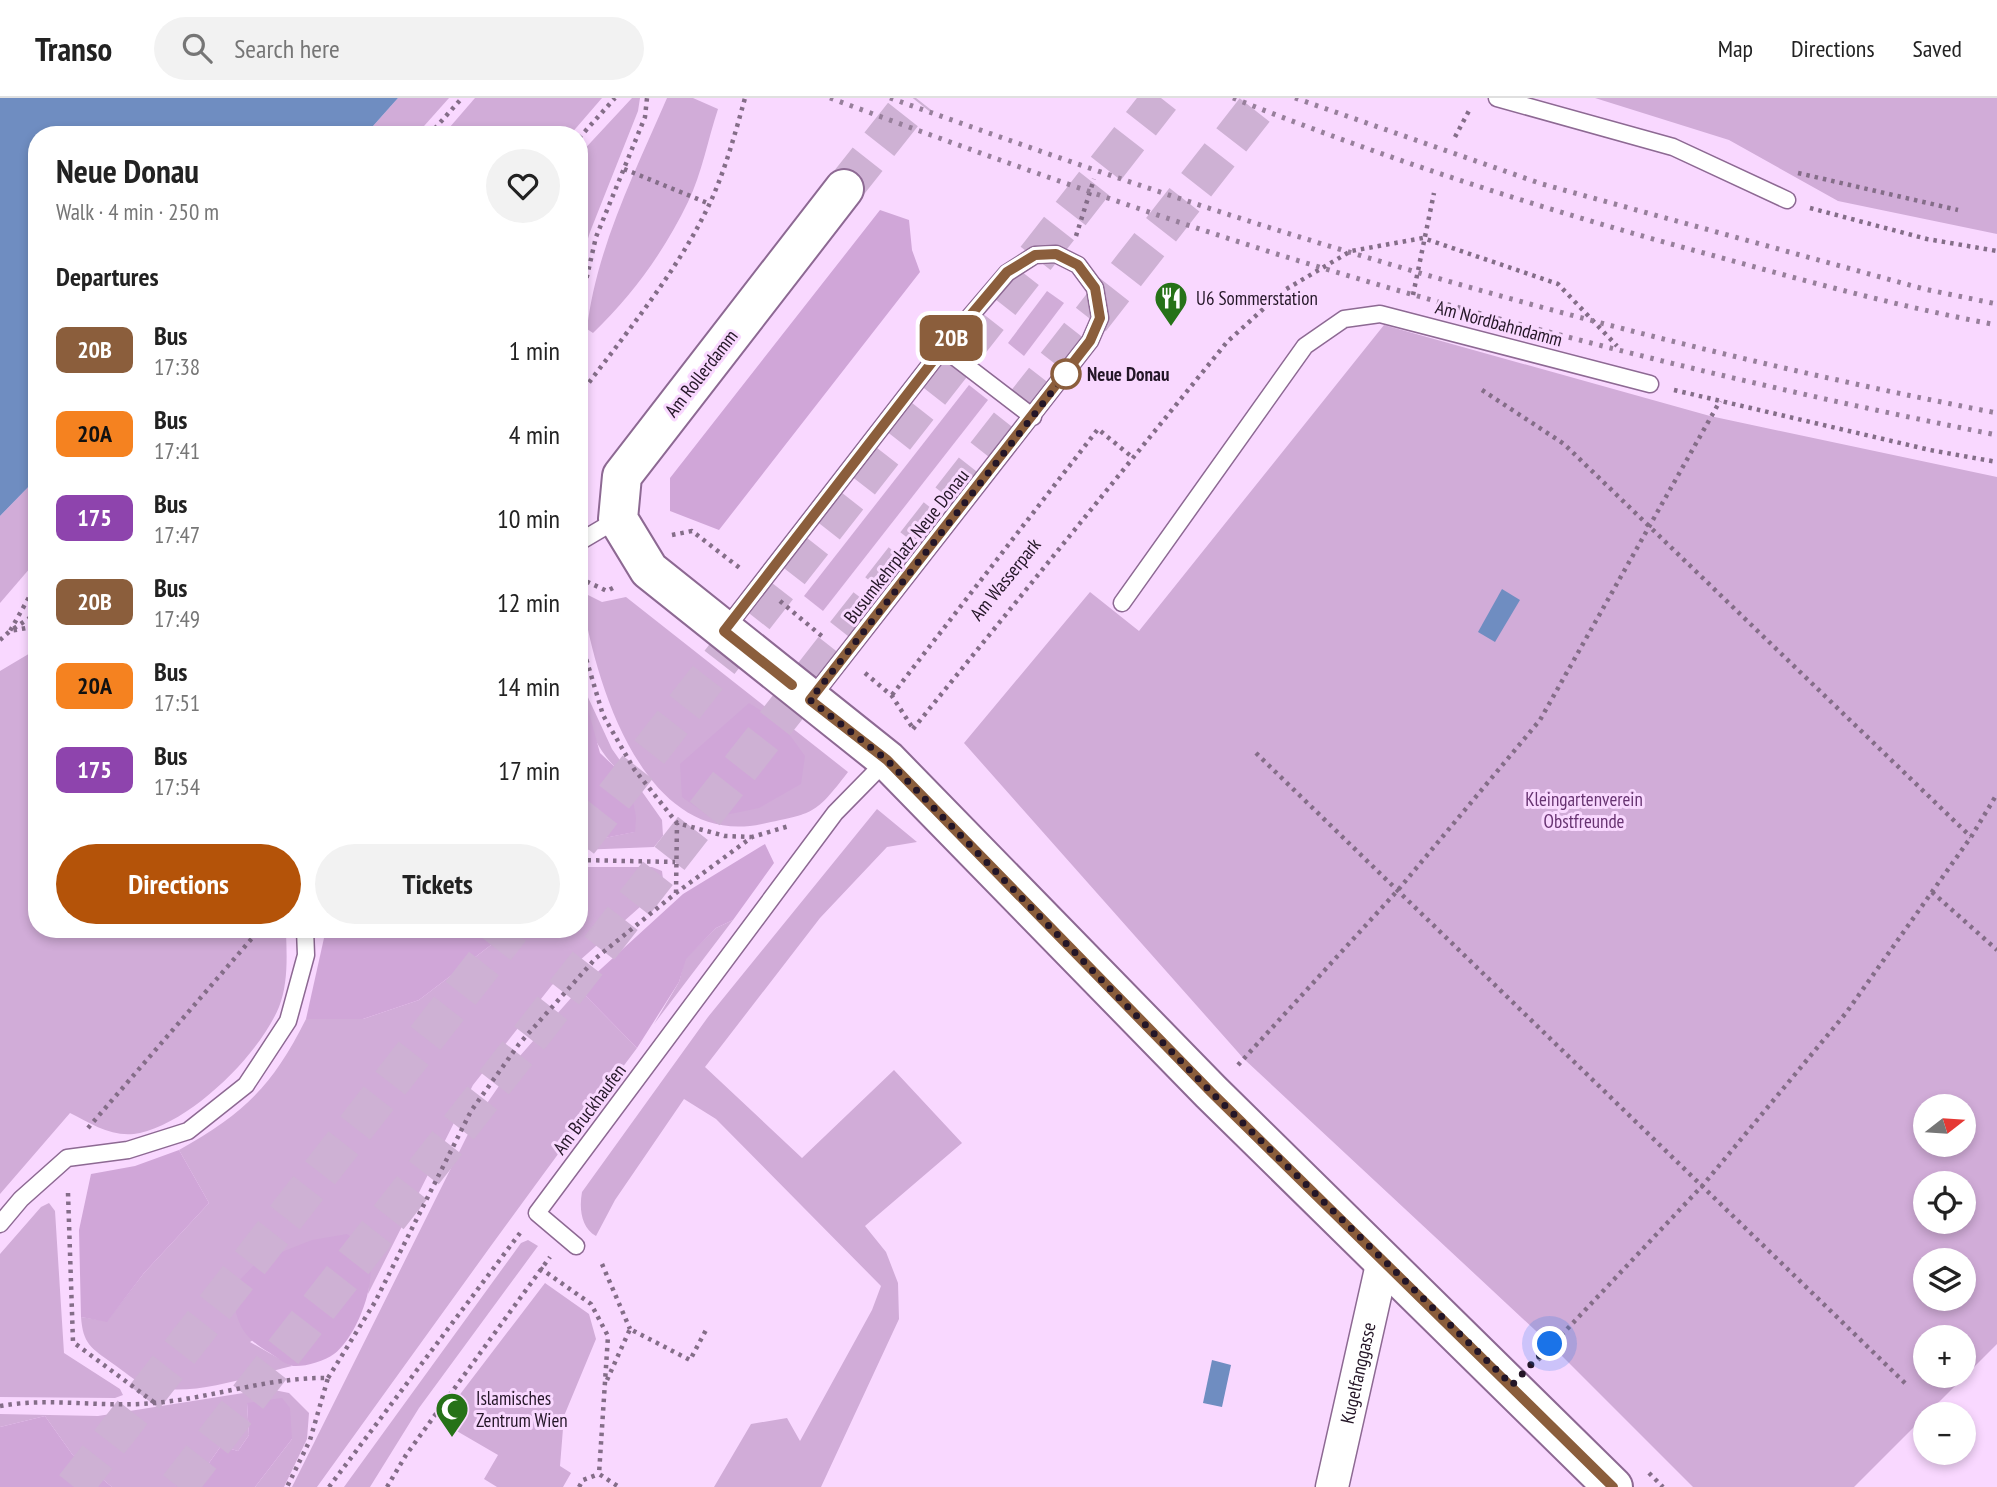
<!DOCTYPE html>
<html lang="en">
<head>
<meta charset="utf-8">
<style>
  :root { --surface:#fff; --page:#f2f2f2; --text:#222; --muted:#767676; --line:#e0e0e0; --accent:#b45309 }
  body { margin:0; font-family:"PT Sans Narrow",sans-serif; background:var(--page); color:var(--text); height:100vh; display:flex; flex-direction:column; font-size:26px; white-space:nowrap }
  * { box-sizing:border-box; margin:0 }
  p { font-size:23px; color:var(--muted) }
  .icon { flex:none; width:38px; height:38px; fill:none; stroke:currentColor; stroke-width:2; stroke-linecap:round; stroke-linejoin:round }
  .map { position:relative; flex:1; overflow:hidden }
  .sheet { position:absolute; left:28px; top:28px; width:560px; height:812px; display:flex; flex-direction:column; background:var(--surface); border-radius:28px; box-shadow:0 4px 10px #0003 }
  .sheet>* { flex:none }
  .badge { padding:0 14px; border-radius:10px; font-size:24px; line-height:46px }
  .needle { width:46px; rotate:73deg }
  .buttons { position:absolute; left:1913px; top:996px; display:grid; gap:14px }
  .buttons a { display:grid; place-items:center; width:63px; height:63px; border-radius:50%; background:var(--surface); box-shadow:0 4px 10px #0003; font-size:35px }
  .you { position:absolute; width:35px; height:35px; margin:-18px; border:5px solid #fff; border-radius:50%; background:#1a73e8; box-shadow:0 0 0 10px #1a73e833 }
  .map>.badge { position:absolute; translate:-50% -50%; box-shadow:0 0 0 4px #fff }
  h2 { padding:0 28px; font-size:26px; line-height:63px }
  .round { display:grid; place-items:center; flex:none; width:74px; height:74px; border-radius:37px; background:var(--page) }
  .head { display:flex; align-items:center; justify-content:space-between; height:119px; padding:0 28px }
  h1 { font-size:33px; font-weight:600; line-height:52px }
  .button { display:flex; gap:14px; margin-top:auto; padding:14px 28px }
  .button a { flex:1; height:80px; border-radius:42px; background:var(--accent); color:#fff; font-size:28px; font-weight:600; line-height:80px; text-align:center }
  .button a+a { background:var(--page); color:var(--text) }
  ul { padding:0; list-style:none }
  li { display:flex; align-items:center; gap:21px; height:84px; padding:0 28px }
  li div { flex:1 }
  li b { display:block; font-size:26px }
  li em { font-style:normal }
  li .badge { min-width:77px; font-weight:700; text-align:center }
  header { display:flex; align-items:center; gap:42px; box-sizing:border-box; height:98px; padding:0 35px; background:var(--surface); border-bottom:2px solid var(--line) }
  header strong { font-size:33px }
  nav { display:flex; gap:38px; margin-inline-start:auto; font-size:24px }
  .search { width:490px; height:63px; background:var(--page); display:flex; align-items:center; gap:18px; box-sizing:border-box; padding:0 24px; border-radius:38px; color:var(--muted); font-size:26px }
  .map>svg:first-child { display:block }
  .green { fill:#d1acd8; fill-rule:evenodd }
  .forest { fill:#d0a6d8 }
  .water { fill:#6f8dc1 }
  .lines { fill:none; stroke-linecap:round; stroke-linejoin:round }
  .tertiary-tunnel { stroke:#ceb1d4; stroke-width:38; stroke-dasharray:38 19; stroke-linecap:butt }
  .motorway-tunnel { stroke:#ceb1d4; stroke-width:38; stroke-dasharray:38 19; stroke-linecap:butt }
  .service-casing { stroke:#8d6993; stroke-width:19 }
  .minor-casing { stroke:#8d6993; stroke-width:35 }
  .tertiary-casing { stroke:#8d6993; stroke-width:42 }
  .path { stroke:#846d88; stroke-width:4.5; stroke-dasharray:3.5 5; stroke-linecap:butt }
  .service { stroke:#fff; stroke-width:16 }
  .minor { stroke:#fff; stroke-width:32 }
  .tertiary { stroke:#fff; stroke-width:38 }
  .rail { stroke:#977f9b; stroke-width:5; stroke-dasharray:3.5 7; stroke-linecap:butt }
  .line-casing { stroke:#fff; stroke-width:16 }
  .line { stroke:#8b5e3c; stroke-width:10 }
  .walk { stroke:#241627; stroke-width:7; stroke-dasharray:0 12.6 }
  .stop-dot { fill:#fff; stroke:#8b5e3c; stroke-width:3.5 }
  .labels { text-anchor:middle; dominant-baseline:central; stroke-width:6; stroke-linejoin:round; paint-order:stroke }
  .poi-label { font-size:19px; fill:#241627; stroke:#f9d8ff; text-anchor:start }
  .street-label { font-size:19px; fill:#241627; stroke:#f9d8ff }
  .stop-label { font-size:19px; font-weight:bold; fill:#241627; stroke:#f9d8ff; text-anchor:start }
  .park-label { font-size:19px; fill:#673371; stroke:#f9d8ff }
</style>
</head>
<body>
<header>
<strong>Transo</strong>
<div class="search"><svg class="icon" aria-label="search" viewBox="0 0 24 24"><circle cx="10" cy="10" r="6"/><path d="M15 15l6 6"/></svg>Search here</div>
<nav><a>Map</a><a>Directions</a><a>Saved</a></nav>
</header>
<div class="map">
<svg width="1997" height="1389" viewBox="0 0 1997 1389">
  <rect width="100%" height="100%" fill="#f9d8ff"/>
  <g class="green">
    <path d="M398,0H449L416,37H365Z"/>
    <path d="M475,0H602L570,37H443Z"/>
    <path d="M632,0H640L638,13L590,134L579,170V57Z"/>
    <path d="M667,0H693L718,11C708,41 702,75 688,104C665,152 632,198 593,235L587,231C596,151 635,74 667,0Z"/>
    <path d="M1595,0H1997V136L1838,103L1729,42Z"/>
    <path d="M1047,193L1064,205L1024,258L1008,245Z"/>
    <path d="M1384,227L1710,318L1997,379V1246L1854,1389H1693L1550,1246L1244,961L964,645L1090,494L1139,533ZM1925,1008H1964V1046H1925ZM1925,1085H1964V1124H1925ZM1925,1162H1964V1200H1925ZM1925,1239H1964V1278H1925Z"/>
    <path d="M969,287L988,302L823,513L804,498Z"/>
    <path d="M37,380V462L0,505V418Z"/>
    <path d="M586,496L602,504L626,499L848,674C815,717 814,715 762,726C645,751 596,588 582,500Z"/>
    <path d="M37,551V831H283L286,835C287,859 288,886 279,909C259,957 192,1023 140,1035C114,1041 92,1026 70,1015L0,1096V573Z"/>
    <path d="M586,595L612,651L662,722L663,738L654,749L579,752V745L634,734L618,687L619,673C599,654 582,624 586,595Z"/>
    <path d="M877,711L917,744L887,749L820,820L705,969L802,1060L894,972L962,1045L865,1128L886,1154L898,1185L899,1221L821,1389H714L751,1326L787,1320L800,1343L872,1212L881,1188L716,1021L684,1001L615,1102L596,1138C581,1130 579,1110 582,1094L708,919Z"/>
    <path d="M579,769H652L662,773L663,781L658,793L552,887L473,987L368,1196L370,1169L250,1244L292,1268C248,1278 193,1300 148,1288C136,1285 123,1272 112,1265C91,1250 83,1246 81,1219L107,1223L144,1175L209,1105L179,1052C244,1015 272,989 306,921H363L419,902L512,831H527L530,836L540,837L549,831H579V813L585,809L588,792L579,787Z"/>
    <path d="M733,822L654,926L679,884L685,861L716,830Z"/>
    <path d="M579,891L637,950C528,1095 423,1242 317,1389H292L474,1024L519,959Z"/>
    <path d="M49,1105L55,1113L64,1255L120,1291L123,1297L115,1300L0,1299V1156L41,1109Z"/>
    <path d="M528,1142L538,1148L419,1310L370,1389H344L521,1145Z"/>
    <path d="M545,1185L589,1216L596,1241L564,1318L560,1368L571,1375L563,1389H497L484,1381L498,1357L443,1325L442,1320Z"/>
    <path d="M269,1291L289,1295L309,1315L307,1341L284,1389H255L292,1341L247,1305L249,1337L238,1353L221,1348L192,1389H112L72,1356L45,1318L0,1329V1316L98,1318Z"/>
  </g>
  <g class="forest">
    <path d="M880,112L909,122L912,152L920,174L719,432L670,413V380Z"/>
    <path d="M579,579L600,655L619,673L618,687L631,692L636,719L635,734L579,745Z"/>
    <path d="M749,605L781,625L805,658L801,686L759,710L711,720L682,699L680,666Z"/>
    <path d="M765,746L774,765L733,822L716,830L686,861L679,884L637,950L579,891L683,796Z"/>
    <path d="M326,831H512L419,902L363,921H306Z"/>
    <path d="M179,1052L209,1105L144,1175L107,1224L81,1219L79,1132L91,1076L135,1068Z"/>
    <path d="M347,1136C352,1140 360,1144 364,1149C383,1175 357,1239 334,1256C324,1263 305,1269 293,1268C286,1267 276,1259 270,1255C240,1238 236,1223 232,1190L257,1164L312,1142Z"/>
    <path d="M282,1300L290,1310L292,1341L255,1389H192L221,1348L238,1353L249,1337L247,1305Z"/>
    <path d="M45,1318L72,1356L112,1389H0V1329Z"/>
  </g>
  <g class="water">
    <path d="M0,0H398L365,37H37V380L0,418Z"/>
    <path d="M1502,491L1520,502L1495,544L1478,534Z"/>
    <path d="M1212,1262L1231,1267L1222,1309L1203,1305Z"/>
  </g>
  <g class="lines">
    <path class="tertiary-tunnel" d="M844,91L916,0"/>
    <g class="motorway-tunnel">
      <path d="M579,744L1161,0"/>
      <path d="M74,1389L511,831"/>
      <path d="M178,1389L1264,0"/>
    </g>
    <defs>
      <g id="service">
        <path d="M1497,0L1673,49L1787,102"/>
        <path d="M943,250L1033,319"/>
        <path d="M579,444L618,421"/>
        <path d="M1122,505L1305,248L1344,221L1380,216L1650,286"/>
        <path d="M724,533L943,250L1007,175L1035,157L1056,156L1078,167L1095,190L1100,220L1090,243L810,602"/>
        <path d="M0,1126L21,1101L67,1060L128,1052L188,1033L246,987L288,923L306,857L305,831"/>
        <path d="M576,1148L537,1115L835,715L887,662"/>
      </g>
      <g id="minor">
        <path id="s1" d="M1332,1389L1383,1162"/>
      </g>
      <path id="tertiary" d="M844,91L622,378L618,421L649,472L887,662L1211,994L1613,1389"/>
    </defs>
    <use href="#service" class="service-casing"/>
    <use href="#minor" class="minor-casing"/>
    <use href="#tertiary" class="tertiary-casing"/>
    <g class="path">
      <path d="M429,37L462,0"/>
      <path d="M1455,39L1471,9"/>
      <path d="M579,40L615,0"/>
      <path d="M624,71L710,106"/>
      <path d="M1798,75L1958,112"/>
      <path d="M1810,110L1927,141L1997,153"/>
      <path d="M1076,138L1094,81"/>
      <path d="M1413,197L1434,95"/>
      <path d="M579,213L596,139L645,19L647,0"/>
      <path d="M1482,292L1564,346L1971,739"/>
      <path d="M1674,292L1930,352L1997,364"/>
      <path d="M579,298C624,237 676,176 709,107C725,73 735,36 745,0"/>
      <path d="M672,437L692,433L741,471"/>
      <path d="M579,480L607,493L615,489"/>
      <path d="M37,485L10,533L37,515"/>
      <path d="M780,503L824,540"/>
      <path d="M579,537L603,617L634,671L677,725L725,738L751,739"/>
      <path d="M0,542L10,533L37,528"/>
      <path d="M865,575L892,598L914,632"/>
      <path d="M892,597L1098,331L1132,359"/>
      <path d="M913,631L1227,244L1283,193L1351,153L1423,140L1558,186L1617,248"/>
      <path d="M1256,655L1907,1287"/>
      <path d="M579,762L675,764"/>
      <path d="M1932,794L1997,852"/>
      <path d="M676,795L677,725"/>
      <path d="M1238,967L1398,792L1540,622L1720,303"/>
      <path d="M88,1030L260,831"/>
      <path d="M68,1095L73,1244L155,1305"/>
      <path d="M602,1166L630,1231"/>
      <path d="M540,1170L591,1206L608,1238L599,1376L619,1389"/>
      <path d="M1538,1262L1703,1087L1846,915L1971,739L1997,696"/>
      <path d="M328,1280L375,1204L471,1013L519,946L596,860L676,795L752,739L789,728"/>
      <path d="M607,1282L630,1231L690,1262L706,1232"/>
      <path d="M0,1308C50,1299 103,1310 154,1305C213,1300 268,1279 328,1280L310,1342L287,1389"/>
      <path d="M1649,1375L1663,1389"/>
      <path d="M329,1389L520,1135"/>
      <path d="M387,1389L406,1357L550,1159"/>
      <path d="M579,1389L583,1382L599,1376"/>
    </g>
    <use href="#service" class="service"/>
    <use href="#minor" class="minor"/>
    <use href="#tertiary" class="tertiary"/>
    <g class="rail">
      <path d="M830,0C979,55 1128,109 1280,157C1515,230 1755,289 1997,337"/>
      <path d="M890,0C1022,47 1155,94 1290,136C1522,208 1758,269 1997,315"/>
      <path d="M1233,0C1391,63 1551,114 1715,158C1809,184 1901,209 1997,227"/>
      <path d="M1295,0L1542,86L1924,191L1997,206"/>
    </g>
  </g>
  <g class="lines">
    <defs>
      <path id="line" d="M792,587L724,533L943,250L1007,174L1035,157L1056,156L1078,167L1095,190L1100,220L1090,243L810,602L887,662L1211,994L1613,1389"/>
    </defs>
    <use href="#line" class="line-casing"/>
    <use href="#line" class="line"/>
    <path class="walk" d="M1066,276L810,602L887,662L1211,994L1512,1287L1550,1246"/>
  </g>
  <defs>
    <symbol id="restaurant-pin" viewBox="-11 -11 22 30"><path d="M0 17L-7.5 6A9.5 9.5 0 1 1 7.5 6Z" fill="#267218" stroke="#f9d8ff"/><path d="M-5-6h1v4h1v-4h1v4h1v-4h1v5L-1.5 .5V6h-2V.5L-5-1ZM5-6V6H3V1.5H1.5Q1.5-4 5-6Z" fill="#fff"/></symbol>
    <symbol id="mosque-pin" viewBox="-11 -11 22 30"><path d="M0 17L-7.5 6A9.5 9.5 0 1 1 7.5 6Z" fill="#267218" stroke="#f9d8ff"/><path d="M3.5-4.9A6 6 0 1 0 3.5 4.9A5 5 0 1 1 3.5-4.9Z" fill="#fff"/></symbol>
  </defs>
  <g fill-rule="evenodd">
    <use href="#restaurant-pin" x="1152" y="181" width="38" height="52"/>
    <use href="#mosque-pin" x="433" y="1292" width="38" height="52"/>
  </g>
  <circle class="stop-dot" cx="1066" cy="276" r="14"/>
  <g class="labels">
    <g class="poi-label">
      <text x="1196" y="200">U6 Sommerstation</text>
      <text x="476" y="1300">Islamisches<tspan x="476" dy="22">Zentrum Wien</tspan></text>
    </g>
    <g class="street-label">
      <text transform="translate(1499 225) rotate(15)">Am Nordbahndamm</text>
      <text transform="translate(701 275) rotate(-52)">Am Rollerdamm</text>
      <text transform="translate(906 448) rotate(-52)">Busumkehrplatz Neue Donau</text>
      <text transform="translate(1005 481) rotate(-51)">Am Wasserpark</text>
      <text transform="translate(589 1011) rotate(-53)">Am Bruckhaufen</text>
      <text stroke="none"><textPath href="#s1" startOffset="117">Kugelfanggasse</textPath></text>
    </g>
    <g class="stop-label">
      <text x="1087" y="276">Neue Donau</text>
    </g>
    <g class="park-label">
      <text x="1584" y="701">Kleingartenverein<tspan x="1584" dy="22">Obstfreunde</tspan></text>
    </g>
  </g>
</svg>
<div class="buttons">
<a><svg class="needle" viewBox="-14 -14 28 28"><path d="M0-13l5 13h-10z" fill="#e53935"/><path d="M0 13l5-13h-10z" fill="#767676"/></svg></a>
<a><svg class="icon" aria-label="locate" viewBox="0 0 24 24"><circle cx="12" cy="12" r="6"/><path d="M12 2v4M12 18v4M2 12h4M18 12h4"/></svg></a>
<a><svg class="icon" aria-label="layers" viewBox="0 0 24 24"><path d="M12 4l9 5-9 5-9-5zM3 14l9 5 9-5"/></svg></a>
<a>+</a>
<a>−</a>
</div>
<div class="you" style="left:1550px;top:1246px"></div>
<b class="badge" style="left:951px;top:240px;background:#8b5e3c;color:#fff">20B</b>
<section class="sheet">
<div class="head"><div><h1>Neue Donau</h1><p>Walk · 4 min · 250 m</p></div><a class="round"><svg class="icon" aria-label="heart" viewBox="0 0 24 24"><path d="M12 20l-8-8c-3-5 5-10 8-4 3-6 11-1 8 4z"/></svg></a></div>
<h2>Departures</h2>
<ul>
<li><span class="badge" style="background:#8b5e3c;color:#fff">20B</span><div><b>Bus</b><p>17:38</p></div><em>1 min</em></li>
<li><span class="badge" style="background:#f58220;color:#111">20A</span><div><b>Bus</b><p>17:41</p></div><em>4 min</em></li>
<li><span class="badge" style="background:#8e44ad;color:#fff">175</span><div><b>Bus</b><p>17:47</p></div><em>10 min</em></li>
<li><span class="badge" style="background:#8b5e3c;color:#fff">20B</span><div><b>Bus</b><p>17:49</p></div><em>12 min</em></li>
<li><span class="badge" style="background:#f58220;color:#111">20A</span><div><b>Bus</b><p>17:51</p></div><em>14 min</em></li>
<li><span class="badge" style="background:#8e44ad;color:#fff">175</span><div><b>Bus</b><p>17:54</p></div><em>17 min</em></li>
</ul>
<div class="button"><a>Directions</a><a>Tickets</a></div>
</section>
</div>
</body>
</html>
